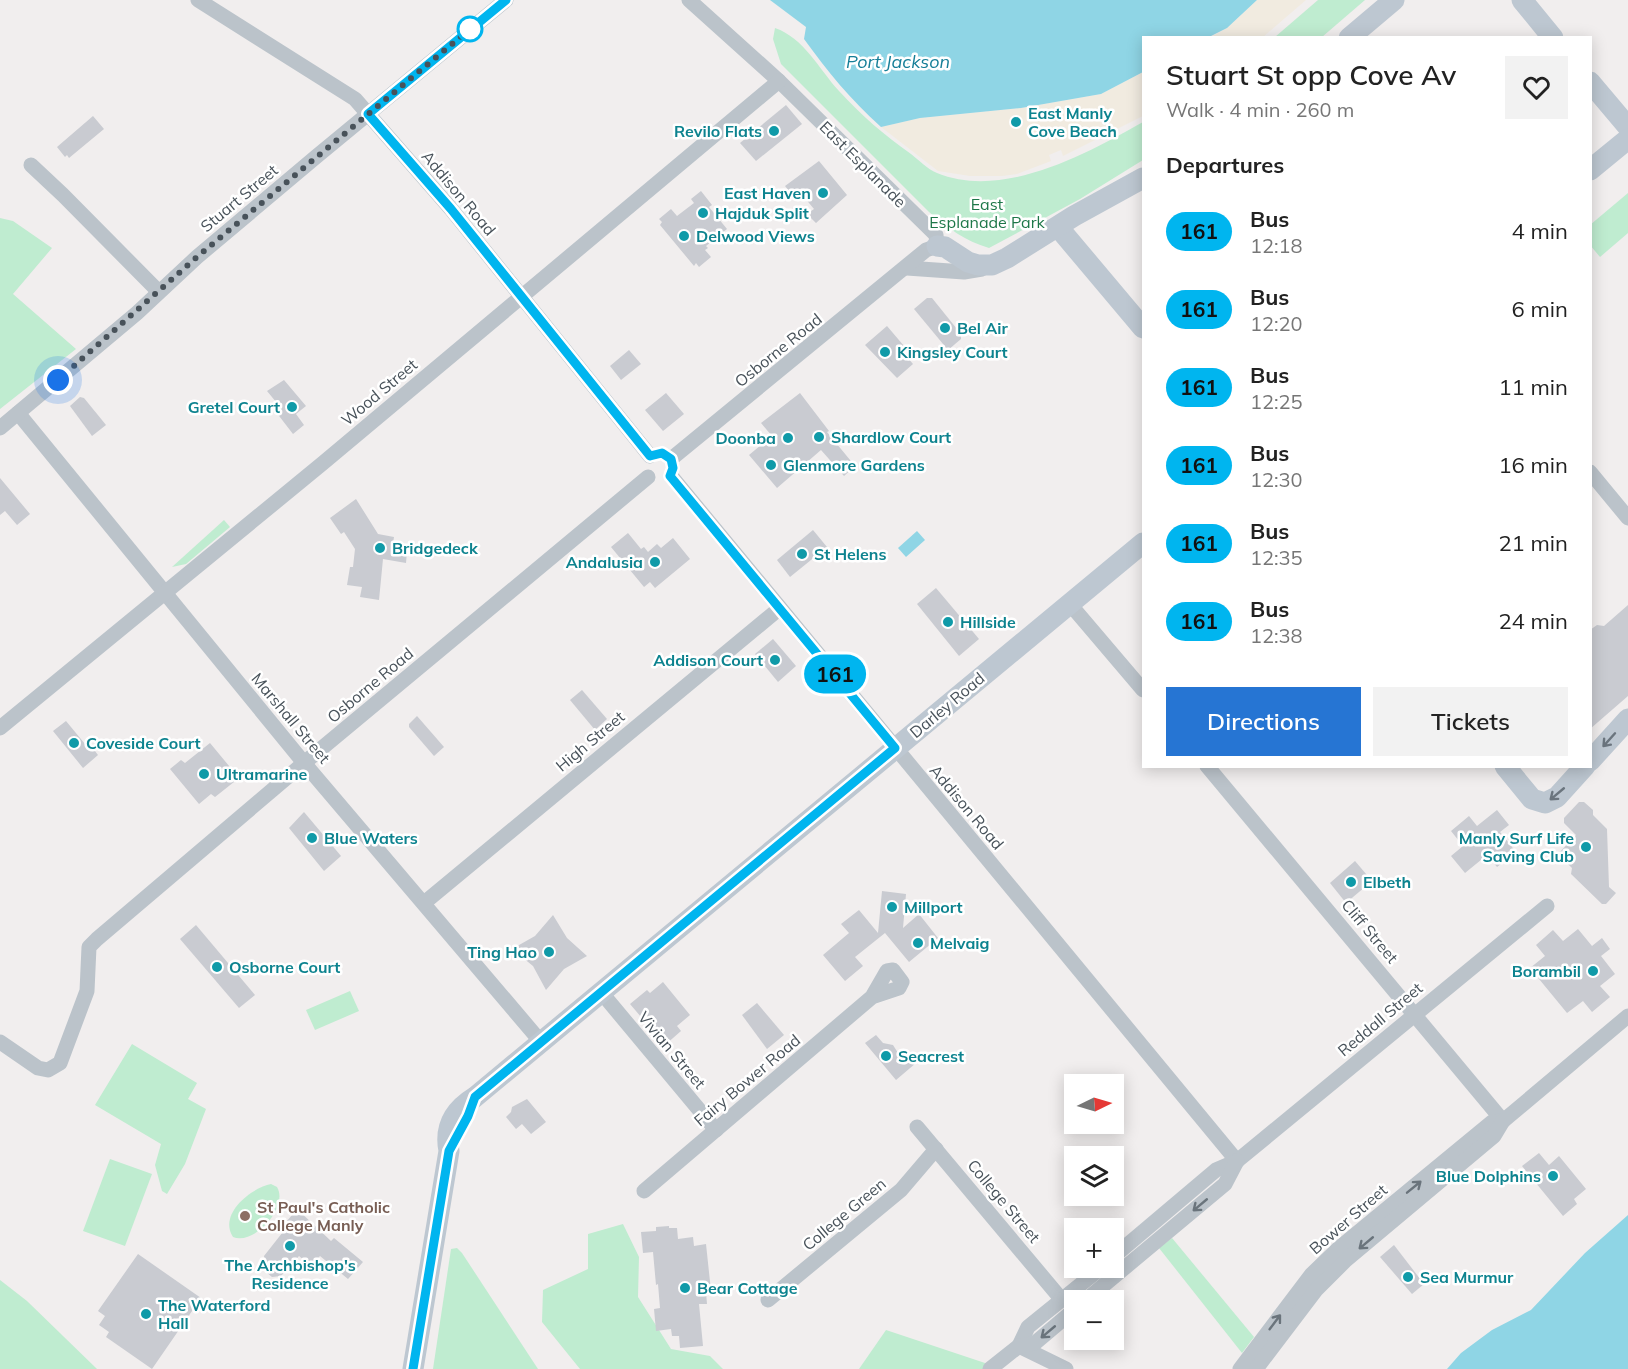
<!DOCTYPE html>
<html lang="en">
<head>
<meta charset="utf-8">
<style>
  :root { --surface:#fff; --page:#f2f2f2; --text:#222; --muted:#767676; --accent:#2675d3 }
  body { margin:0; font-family:Mulish,sans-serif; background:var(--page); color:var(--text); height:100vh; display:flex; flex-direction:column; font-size:22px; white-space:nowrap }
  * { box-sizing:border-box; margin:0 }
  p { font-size:20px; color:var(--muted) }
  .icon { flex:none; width:33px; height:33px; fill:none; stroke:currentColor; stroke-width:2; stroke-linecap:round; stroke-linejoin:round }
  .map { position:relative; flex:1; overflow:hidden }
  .side { position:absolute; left:1142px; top:36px; width:450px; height:732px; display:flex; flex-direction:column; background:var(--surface); border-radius:0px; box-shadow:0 3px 15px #0003 }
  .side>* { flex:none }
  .badge { padding:0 12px; border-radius:20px; font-size:21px; line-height:39px }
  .needle { width:39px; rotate:85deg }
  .buttons { position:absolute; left:1064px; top:1074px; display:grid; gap:12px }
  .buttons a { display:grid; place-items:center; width:60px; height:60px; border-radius:0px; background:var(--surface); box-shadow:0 3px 15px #0003; font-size:30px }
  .you { position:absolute; width:30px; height:30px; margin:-15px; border:4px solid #fff; border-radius:50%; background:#1a73e8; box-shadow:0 0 0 9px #1a73e833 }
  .map>.badge { position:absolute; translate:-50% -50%; box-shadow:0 0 0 3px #fff }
  h2 { padding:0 24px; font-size:22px; line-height:54px }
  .round { display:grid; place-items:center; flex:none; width:63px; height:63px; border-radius:0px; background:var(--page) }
  .overview { display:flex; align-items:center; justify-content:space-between; height:102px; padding:0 24px }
  h1 { font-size:28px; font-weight:600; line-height:45px }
  .primary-button { display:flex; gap:12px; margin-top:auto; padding:12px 24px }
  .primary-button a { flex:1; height:69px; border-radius:0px; background:var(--accent); color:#fff; font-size:24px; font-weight:600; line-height:69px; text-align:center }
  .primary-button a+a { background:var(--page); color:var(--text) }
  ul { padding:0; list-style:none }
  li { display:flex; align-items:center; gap:18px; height:78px; padding:0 24px }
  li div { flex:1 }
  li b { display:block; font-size:22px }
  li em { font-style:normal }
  li .badge { min-width:66px; font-weight:700; text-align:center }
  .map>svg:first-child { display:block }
  .green { fill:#bfecd0 }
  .sand { fill:#f1ebe0 }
  .water { fill:#8fd5e5 }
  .building { fill:#c9cbd1 }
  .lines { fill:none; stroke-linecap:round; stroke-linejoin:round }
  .street { stroke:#bbc3ca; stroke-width:15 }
  .secondary { stroke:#bdc7d1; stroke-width:21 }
  .oneway { stroke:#6b757e }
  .oneway2 { stroke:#6a747c }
  .line-casing { stroke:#fff; stroke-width:14 }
  .line { stroke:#00b5ef; stroke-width:9 }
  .walk { stroke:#48525a; stroke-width:6; stroke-dasharray:0 10.8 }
  .stop-dot { fill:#fff; stroke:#00b5ef; stroke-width:3 }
  .culture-dot { fill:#0f9aa8; stroke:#fff; stroke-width:2 }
  .education-dot { fill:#8d6e63; stroke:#fff; stroke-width:2 }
  .labels { text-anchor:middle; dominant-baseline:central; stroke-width:5; stroke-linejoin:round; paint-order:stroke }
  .culture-label { font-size:16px; font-weight:bold; fill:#0d838f; stroke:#fff; text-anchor:start }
  .street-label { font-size:16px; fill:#48525a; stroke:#fff }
  .park-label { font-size:16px; fill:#1d7748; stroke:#fff }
  .education-label { font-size:16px; font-weight:bold; fill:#785e54; stroke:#fff; text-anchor:start }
  .water-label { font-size:18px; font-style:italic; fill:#167f98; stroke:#fff }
</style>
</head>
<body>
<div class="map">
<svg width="1628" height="1369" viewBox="0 0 1628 1369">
  <rect width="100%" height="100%" fill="#f1eeee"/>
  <g class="green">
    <path d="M1318,0H1365L1322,37H1275Z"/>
    <path d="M775,28C804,38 819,69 839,91C861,115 884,135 911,154C919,160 927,169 937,173C1003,200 1086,154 1143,122V160L1080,199L989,248C965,241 948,228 929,212L781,64L773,39Z"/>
    <path d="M1628,193V233L1600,257L1590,245V225Z"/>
    <path d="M0,218L13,221L52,248L13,294L76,349L0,409Z"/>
    <path d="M224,520L230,527L186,564L172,567Z"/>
    <path d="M350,991L359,1011L315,1030L306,1010Z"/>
    <path d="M132,1044L197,1083L188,1099L206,1109L185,1164L167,1194L162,1191L155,1165L161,1144L95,1105Z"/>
    <path d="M110,1159L152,1174L125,1246L83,1231Z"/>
    <path d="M271,1184L277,1187C289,1207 254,1246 233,1237C218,1214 251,1188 271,1184Z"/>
    <path d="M623,1224L639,1257L638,1297L671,1349L710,1356L723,1369H580L542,1322L543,1290L588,1269V1234Z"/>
    <path d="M1172,1238L1254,1337L1242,1353L1159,1248Z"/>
    <path d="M457,1248L462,1253L538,1369H433L451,1249Z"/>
    <path d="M0,1280L27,1301L97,1369H0Z"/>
    <path d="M886,1330L985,1363L1000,1369H859Z"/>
  </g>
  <g class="sand">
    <path d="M1257,0H1306L1263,37L1209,38L1227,28Z"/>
    <path d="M1143,72V116L1063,156L1061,150L1049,155L1051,161L1017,174L1002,176H970L938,171L881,127L920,118L1021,108L1101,94Z"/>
  </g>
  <g class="water">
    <path d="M770,0H1257L1227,28L1209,37L1143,38V72L1101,94L1021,108L920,118L881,127C850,99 828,72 804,39L806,27Z"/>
    <path d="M917,531L925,540L906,557L898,548Z"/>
    <path d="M1628,1215V1369H1447L1461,1353L1492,1330L1531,1310L1585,1253Z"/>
  </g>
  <g class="building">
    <path d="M786,105L802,124L756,161L740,143Z"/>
    <path d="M93,116L104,129L69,158L67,155L65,157L57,147Z"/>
    <path d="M819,161L847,195L816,223L807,214L814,209L799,191L793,196L785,186Z"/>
    <path d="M701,191L712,205L709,207L727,229L706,246L708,248L705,250L711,257L699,267L696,263L694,266L660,225L662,222L659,219L671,209L677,216L694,203L691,199Z"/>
    <path d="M927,298H932L961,334V339L948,350L914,309Z"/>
    <path d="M887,326L904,346L900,349L913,364L897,378L865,345Z"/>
    <path d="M629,350L641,364L621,380L610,366Z"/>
    <path d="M284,380L306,406L296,414L304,425L293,434L276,412L281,408L267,391Z"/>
    <path d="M666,393L684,414L663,431L645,410Z"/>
    <path d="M800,393L829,431L827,432L855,466L844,476L821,450L777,488L749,455L772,436L761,423Z"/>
    <path d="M80,397L84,398L106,425L92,436L70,406Z"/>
    <path d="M0,478L30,514L17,525L5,511L0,515Z"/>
    <path d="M356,499L378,534L394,537L393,543L402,545L401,551L407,552L406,563L383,559L379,600L360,597L362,587L347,585L350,567H353L355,549L344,532L341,534L330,518Z"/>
    <path d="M813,530L827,547L790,577L777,560Z"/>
    <path d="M628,533L641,549L644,547L648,552L657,544L661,548L673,538L690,559L655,588L650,582L644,587L611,547Z"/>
    <path d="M936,588L979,639L959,656L917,604Z"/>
    <path d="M1628,605V696L1590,729V630L1597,625L1604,626Z"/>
    <path d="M773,639L796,666L778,682L755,654Z"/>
    <path d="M582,690L607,719L595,730L570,700Z"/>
    <path d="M417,716L444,747L434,756L409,727V724Z"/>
    <path d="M66,721L85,744L88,742L98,755L83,768L53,731Z"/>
    <path d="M210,743L239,778L215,797L211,794L199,804L170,769L181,760L185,763Z"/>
    <path d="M1579,802H1584L1593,810V815L1607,829L1609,887L1616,893L1606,904H1602L1571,874L1572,868L1558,854L1576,835L1564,823V818Z"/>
    <path d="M1497,810L1509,825L1500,832L1516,852L1497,867L1487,855L1465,873L1451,856L1463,846L1451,831L1469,816L1477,826Z"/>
    <path d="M304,812L341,856L324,871L289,828Z"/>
    <path d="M1355,861L1372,881L1346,903L1330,883Z"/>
    <path d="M882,891L906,894L903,928L919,914L938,938L909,962L885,933L855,957L863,966L845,981L823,955L849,933L841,924L859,910L878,933Z"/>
    <path d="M553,915L567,938L587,956L564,969L546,990L533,966L512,949L535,936Z"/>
    <path d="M196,925L255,995L239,1008L180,939Z"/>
    <path d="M1578,929L1592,946L1602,938L1610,949L1601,956L1615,974L1600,986L1610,997L1592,1012L1583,1001L1567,1013L1530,968L1545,956L1536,945L1553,930L1563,941Z"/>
    <path d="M663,982L690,1015L677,1026L681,1031L665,1045L630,1004L647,990L650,993Z"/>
    <path d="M757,1003L784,1035L767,1049L742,1015Z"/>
    <path d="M876,1035L883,1043L893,1045L898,1053H908L916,1063L896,1080L865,1043Z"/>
    <path d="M527,1099L546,1122L531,1134L522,1124L516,1129L506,1117L511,1112L512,1107Z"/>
    <path d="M1539,1153L1549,1165L1559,1156L1586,1189L1574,1199L1577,1204L1563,1216L1522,1166Z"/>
    <path d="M297,1209L331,1241L334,1238L363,1262L348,1279L320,1256L311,1266L299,1256L281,1276L272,1277L266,1272L264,1256L290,1223L287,1221Z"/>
    <path d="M669,1226V1228H677L678,1239L693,1237L694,1246L706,1244L711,1291L706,1292L707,1304H699L703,1346L680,1348L679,1336H672L671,1329L656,1331L654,1309L660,1308L658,1284L656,1285L653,1252L643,1253L641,1232L656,1231V1227Z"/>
    <path d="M1394,1245L1424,1284L1412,1294L1380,1257Z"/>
    <path d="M138,1254L201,1298L152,1369L106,1337L109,1332L99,1325L105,1316L98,1311Z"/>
  </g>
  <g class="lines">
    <g class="street">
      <path d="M198,0L355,99L451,209L650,456"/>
      <path d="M31,165L63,195L158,291"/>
      <path d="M907,268L964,272L982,269"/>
      <path d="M18,413L304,763L541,1042"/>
      <path d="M0,428L137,313L197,257L317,156L506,0"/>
      <path d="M671,459L926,250L937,246L936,235L779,81L689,0"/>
      <path d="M1590,472L1628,518"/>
      <path d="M671,476L1237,1161"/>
      <path d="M1069,603L1143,690"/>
      <path d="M0,728L323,463L779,81"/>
      <path d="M1207,766L1503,1121"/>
      <path d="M424,903L780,608"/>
      <path d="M601,992L716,1130"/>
      <path d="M0,1042L38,1068L48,1070L60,1063L87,991L89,947L97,939L304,763L648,477"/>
      <path d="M917,1127L1062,1300"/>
      <path d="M644,1191L872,997L887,971L893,970L902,982L899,988L872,997"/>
      <path d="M1113,1257L1216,1170L1237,1161L1547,906"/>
      <path d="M768,1300L901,1190L936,1149"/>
      <path d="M1086,1300L1225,1184L1237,1161"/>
      <path d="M1019,1346L1028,1327L1101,1268"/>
      <path d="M1019,1346L1066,1369"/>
      <path d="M990,1369L1019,1346L1035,1343L1074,1310"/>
      <path d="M1240,1369L1311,1275L1339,1248L1492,1122L1503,1121"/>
      <path d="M1256,1369L1316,1290L1346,1260L1494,1136L1503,1121L1628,1016"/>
    </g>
    <g class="secondary">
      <path d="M1522,0L1553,38"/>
      <path d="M1349,38L1394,0"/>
      <path d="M1590,82L1628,127"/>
      <path d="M1590,170L1628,139"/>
      <path d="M1058,227L1143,328"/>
      <path d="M937,246L945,247L968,262L978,265H992L1007,258L1074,216L1143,178"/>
      <path d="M1590,761L1628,719"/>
      <path d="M1505,766L1532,799L1545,803L1557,797L1585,766"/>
      <path d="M413,1369L449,1151C444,1126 454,1110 475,1097L1143,543"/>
    </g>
  </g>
  <defs><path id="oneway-shaft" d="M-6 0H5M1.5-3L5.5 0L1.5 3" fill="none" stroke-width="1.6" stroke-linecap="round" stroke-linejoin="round" transform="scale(1.5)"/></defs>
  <g class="oneway">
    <use href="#oneway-shaft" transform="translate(1609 740) rotate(132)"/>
    <use href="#oneway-shaft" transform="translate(1557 794) rotate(140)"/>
  </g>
  <g class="oneway2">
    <use href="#oneway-shaft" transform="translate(1414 1187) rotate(-39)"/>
    <use href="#oneway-shaft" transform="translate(1200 1205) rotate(140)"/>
    <use href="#oneway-shaft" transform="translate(1366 1243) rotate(140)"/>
    <use href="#oneway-shaft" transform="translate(1275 1322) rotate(-53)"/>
    <use href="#oneway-shaft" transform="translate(1048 1332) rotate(140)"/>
  </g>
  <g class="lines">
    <defs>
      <path id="line" d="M413,1369L449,1151L468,1116L475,1097L895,748L670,476L673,468L671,459L662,453L650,456L451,209L368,114L506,0"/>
    </defs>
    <use href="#line" class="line-casing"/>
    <use href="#line" class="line"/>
    <path class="walk" d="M58,380L197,257L470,29"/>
  </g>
  <circle class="stop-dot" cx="470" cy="29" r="12"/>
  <g class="culture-dot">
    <circle cx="1016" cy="122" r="6"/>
    <circle cx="774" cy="131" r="6"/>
    <circle cx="823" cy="193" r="6"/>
    <circle cx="703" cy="213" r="6"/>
    <circle cx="684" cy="236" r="6"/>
    <circle cx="945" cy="328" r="6"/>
    <circle cx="885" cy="352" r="6"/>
    <circle cx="292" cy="407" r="6"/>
    <circle cx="819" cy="437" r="6"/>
    <circle cx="788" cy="438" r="6"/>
    <circle cx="771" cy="465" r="6"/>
    <circle cx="380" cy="548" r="6"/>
    <circle cx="802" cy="554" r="6"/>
    <circle cx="655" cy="562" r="6"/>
    <circle cx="948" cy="622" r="6"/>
    <circle cx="775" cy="660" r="6"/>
    <circle cx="74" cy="743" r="6"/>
    <circle cx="204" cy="774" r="6"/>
    <circle cx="312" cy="838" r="6"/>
    <circle cx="1586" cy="847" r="6"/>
    <circle cx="1351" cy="882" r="6"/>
    <circle cx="892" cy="907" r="6"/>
    <circle cx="918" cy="943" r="6"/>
    <circle cx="549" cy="952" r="6"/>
    <circle cx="217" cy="967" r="6"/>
    <circle cx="1593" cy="971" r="6"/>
    <circle cx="886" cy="1056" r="6"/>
    <circle cx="1553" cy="1176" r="6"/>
    <circle cx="290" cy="1246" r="6"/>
    <circle cx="1408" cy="1277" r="6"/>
    <circle cx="685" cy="1288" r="6"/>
    <circle cx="146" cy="1314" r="6"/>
  </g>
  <circle class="education-dot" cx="245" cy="1216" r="6"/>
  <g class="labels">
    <g class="culture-label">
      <text x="1028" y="113">East Manly<tspan x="1028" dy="18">Cove Beach</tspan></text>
      <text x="762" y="131" text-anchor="end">Revilo Flats</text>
      <text x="811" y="193" text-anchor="end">East Haven</text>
      <text x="715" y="213">Hajduk Split</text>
      <text x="696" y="236">Delwood Views</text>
      <text x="957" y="328">Bel Air</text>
      <text x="897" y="352">Kingsley Court</text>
      <text x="280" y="407" text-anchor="end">Gretel Court</text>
      <text x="831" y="437">Shardlow Court</text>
      <text x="776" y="438" text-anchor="end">Doonba</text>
      <text x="783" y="465">Glenmore Gardens</text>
      <text x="392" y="548">Bridgedeck</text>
      <text x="814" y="554">St Helens</text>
      <text x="643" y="562" text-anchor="end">Andalusia</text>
      <text x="960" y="622">Hillside</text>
      <text x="763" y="660" text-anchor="end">Addison Court</text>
      <text x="86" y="743">Coveside Court</text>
      <text x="216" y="774">Ultramarine</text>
      <text x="324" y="838">Blue Waters</text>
      <text x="1574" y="838" text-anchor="end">Manly Surf Life<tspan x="1574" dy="18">Saving Club</tspan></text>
      <text x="1363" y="882">Elbeth</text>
      <text x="904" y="907">Millport</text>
      <text x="930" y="943">Melvaig</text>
      <text x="537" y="952" text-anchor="end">Ting Hao</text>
      <text x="229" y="967">Osborne Court</text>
      <text x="1581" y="971" text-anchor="end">Borambil</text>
      <text x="898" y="1056">Seacrest</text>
      <text x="1541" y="1176" text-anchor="end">Blue Dolphins</text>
      <text x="290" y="1265" text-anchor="middle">The Archbishop's<tspan x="290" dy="18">Residence</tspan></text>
      <text x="1420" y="1277">Sea Murmur</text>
      <text x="697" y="1288">Bear Cottage</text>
      <text x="158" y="1305">The Waterford<tspan x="158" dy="18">Hall</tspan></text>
    </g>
    <g class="street-label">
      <text transform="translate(863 164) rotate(45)">East Esplanade</text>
      <text transform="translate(459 193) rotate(50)">Addison Road</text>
      <text transform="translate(239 198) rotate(-40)">Stuart Street</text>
      <text transform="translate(778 350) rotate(-39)">Osborne Road</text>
      <text transform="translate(379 392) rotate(-40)">Wood Street</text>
      <text transform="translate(370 685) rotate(-40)">Osborne Road</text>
      <text transform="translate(947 705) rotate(-40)">Darley Road</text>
      <text transform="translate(291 718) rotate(50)">Marshall Street</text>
      <text transform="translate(590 741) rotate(-40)">High Street</text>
      <text transform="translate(967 807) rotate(50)">Addison Road</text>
      <text transform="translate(1370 931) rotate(50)">Cliff Street</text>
      <text transform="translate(1380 1019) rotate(-40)">Reddall Street</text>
      <text transform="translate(672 1050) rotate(50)">Vivian Street</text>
      <text transform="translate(747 1080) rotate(-40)">Fairy Bower Road</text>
      <text transform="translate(1004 1201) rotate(50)">College Street</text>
      <text transform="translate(844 1214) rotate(-40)">College Green</text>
      <text transform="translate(1348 1219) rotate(-41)">Bower Street</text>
    </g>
    <g class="park-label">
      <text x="987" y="204">East<tspan x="987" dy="18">Esplanade Park</tspan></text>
    </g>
    <g class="education-label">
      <text x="257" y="1207">St Paul's Catholic<tspan x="257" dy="18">College Manly</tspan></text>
    </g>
    <g class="water-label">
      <text x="898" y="61">Port Jackson</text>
    </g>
  </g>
</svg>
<div class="buttons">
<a><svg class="needle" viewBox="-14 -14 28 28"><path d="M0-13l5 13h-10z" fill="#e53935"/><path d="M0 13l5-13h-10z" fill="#767676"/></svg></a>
<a><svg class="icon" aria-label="layers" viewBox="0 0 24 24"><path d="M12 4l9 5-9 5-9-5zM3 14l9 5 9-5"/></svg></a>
<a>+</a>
<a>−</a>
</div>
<div class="you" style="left:58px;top:380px"></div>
<b class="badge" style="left:835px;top:674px;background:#00b5ef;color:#111">161</b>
<section class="side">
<div class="overview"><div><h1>Stuart St opp Cove Av</h1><p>Walk · 4 min · 260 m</p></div><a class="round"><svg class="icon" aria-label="heart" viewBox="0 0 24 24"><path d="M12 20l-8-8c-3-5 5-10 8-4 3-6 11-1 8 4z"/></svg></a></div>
<h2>Departures</h2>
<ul>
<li><span class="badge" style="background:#00b5ef;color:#111">161</span><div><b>Bus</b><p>12:18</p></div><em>4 min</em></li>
<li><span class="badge" style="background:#00b5ef;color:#111">161</span><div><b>Bus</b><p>12:20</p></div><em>6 min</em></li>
<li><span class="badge" style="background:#00b5ef;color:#111">161</span><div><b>Bus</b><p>12:25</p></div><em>11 min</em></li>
<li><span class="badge" style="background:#00b5ef;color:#111">161</span><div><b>Bus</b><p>12:30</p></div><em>16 min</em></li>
<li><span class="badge" style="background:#00b5ef;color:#111">161</span><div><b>Bus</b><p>12:35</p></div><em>21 min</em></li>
<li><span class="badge" style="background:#00b5ef;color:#111">161</span><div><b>Bus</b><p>12:38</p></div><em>24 min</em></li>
</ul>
<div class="primary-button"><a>Directions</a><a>Tickets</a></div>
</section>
</div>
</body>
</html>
